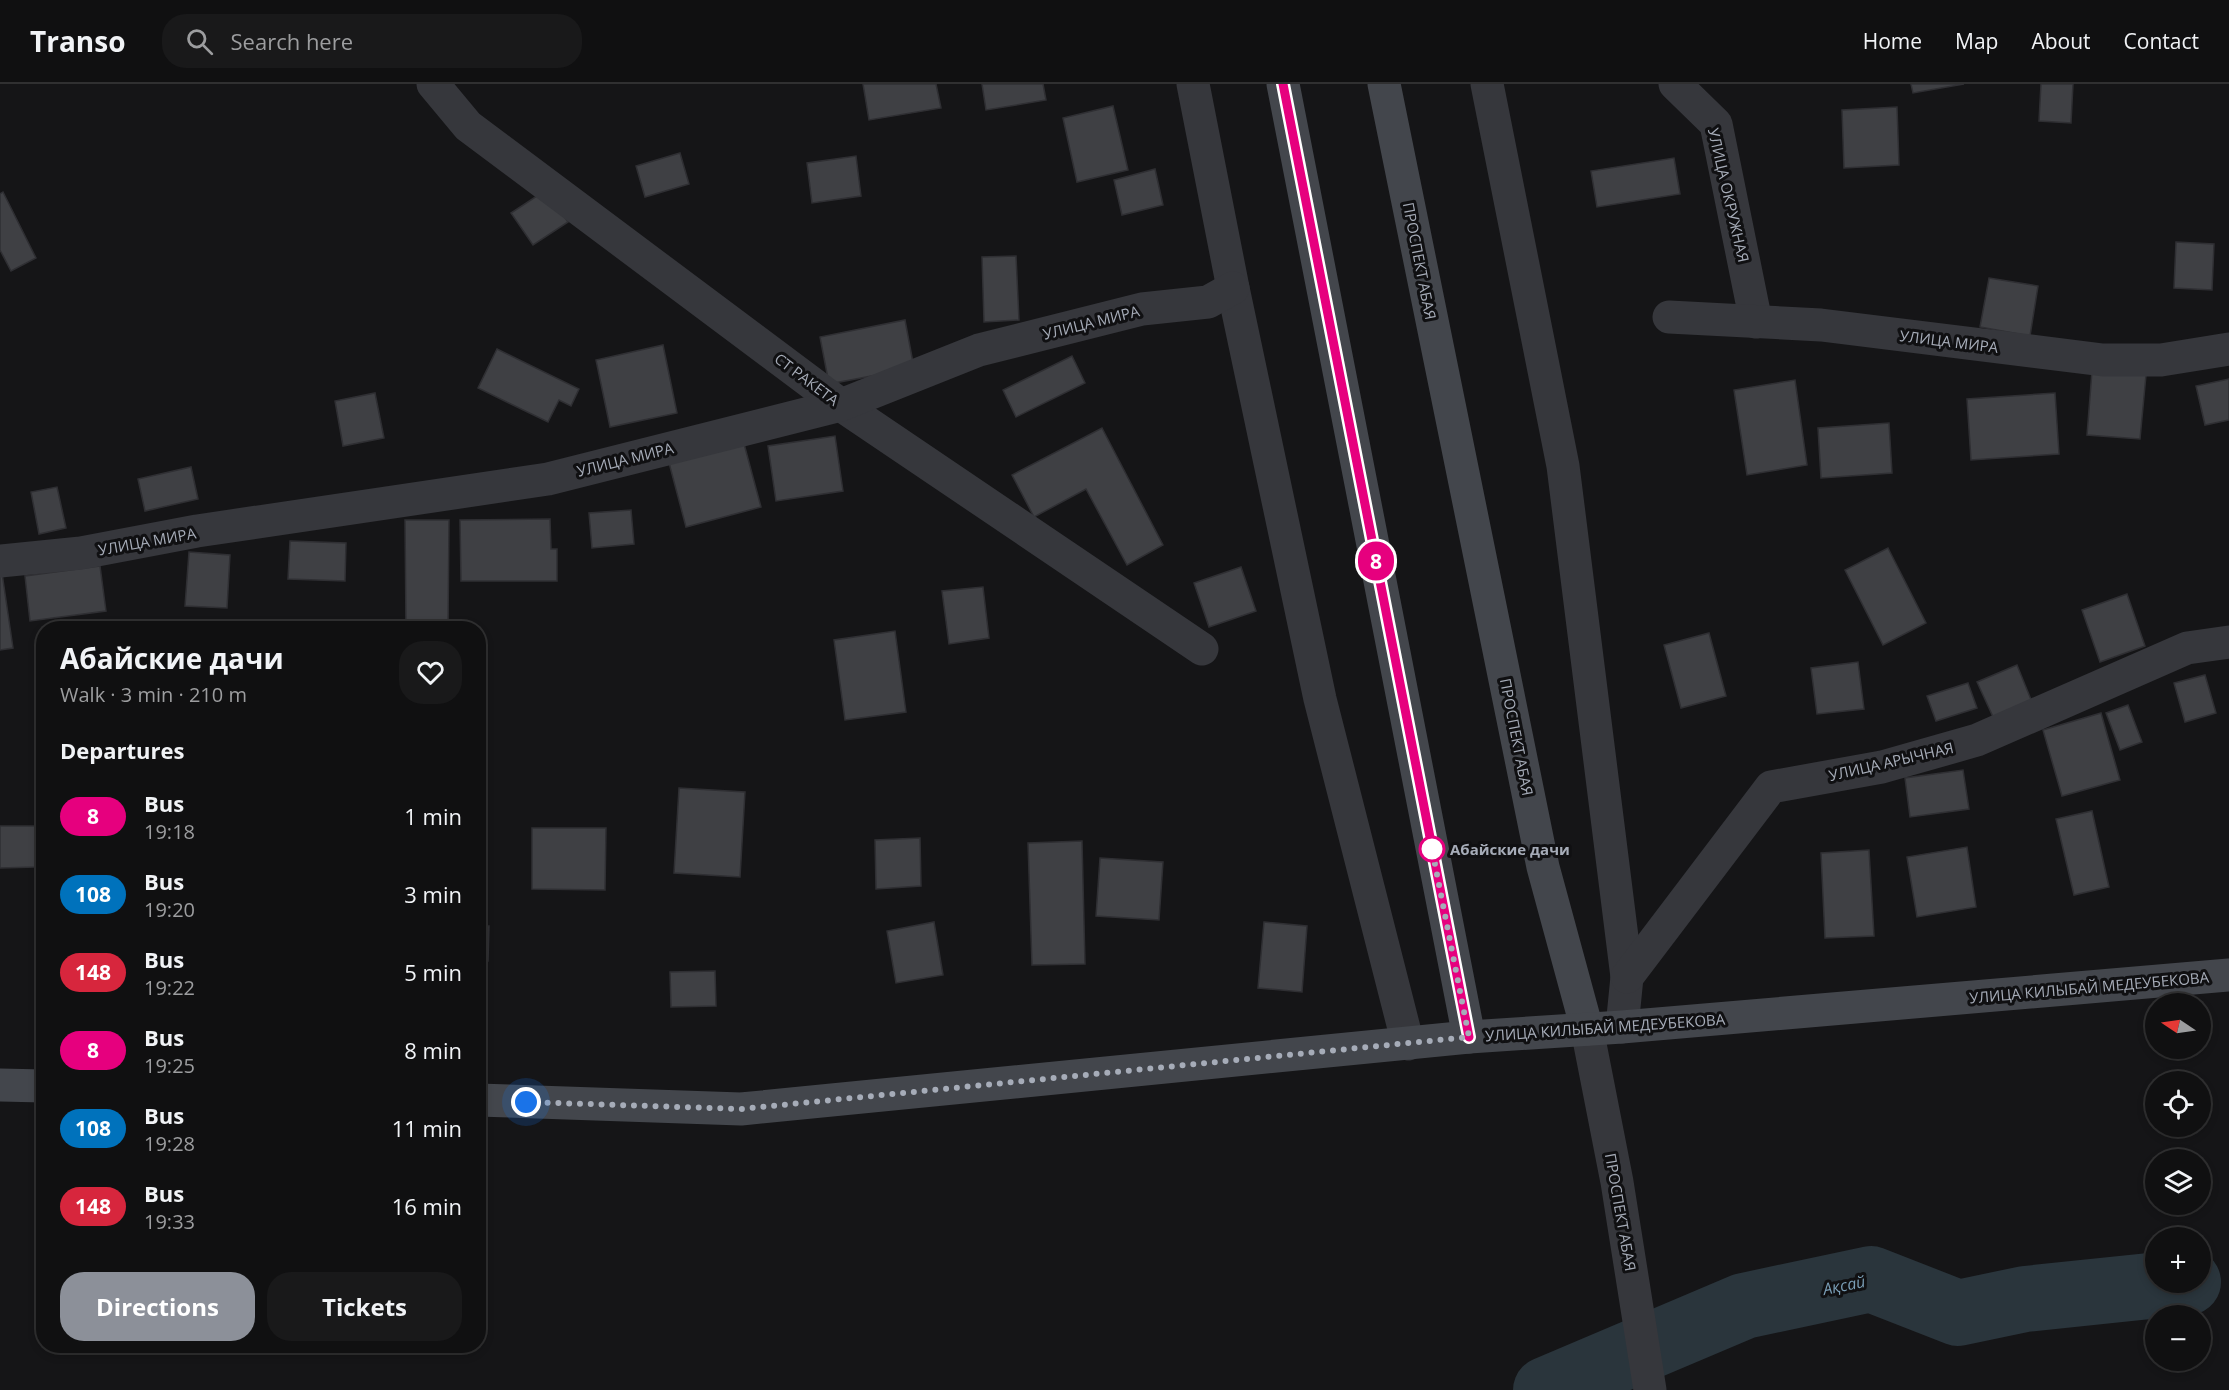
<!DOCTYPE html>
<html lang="en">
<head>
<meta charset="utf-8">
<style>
  :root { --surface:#101011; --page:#19191a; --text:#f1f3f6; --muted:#9c9d9f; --line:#303031; --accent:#8c9099 }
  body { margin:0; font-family:"Open Sans",sans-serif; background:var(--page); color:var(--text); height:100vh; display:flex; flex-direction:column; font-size:22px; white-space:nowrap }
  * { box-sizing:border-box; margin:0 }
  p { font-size:20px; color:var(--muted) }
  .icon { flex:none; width:33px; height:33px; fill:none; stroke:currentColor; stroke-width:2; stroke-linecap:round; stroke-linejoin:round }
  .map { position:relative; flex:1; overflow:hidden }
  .sheet { position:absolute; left:36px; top:537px; width:450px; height:732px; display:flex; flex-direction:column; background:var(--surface); border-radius:24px; box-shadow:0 3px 9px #0003,0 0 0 2px var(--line) }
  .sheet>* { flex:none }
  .badge { padding:0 12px; border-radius:20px; font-size:21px; line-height:39px }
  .needle { width:39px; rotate:283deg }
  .controls { position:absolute; left:2145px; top:909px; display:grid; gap:12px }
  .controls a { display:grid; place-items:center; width:66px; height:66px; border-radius:50%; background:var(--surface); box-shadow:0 3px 9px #0003,0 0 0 2px var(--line); font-size:30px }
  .you { position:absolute; width:30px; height:30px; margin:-15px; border:4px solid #fff; border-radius:50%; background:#1a73e8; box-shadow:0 0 0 9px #1a73e833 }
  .map>.badge { position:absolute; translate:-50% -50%; box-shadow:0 0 0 3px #fff }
  h2 { padding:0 24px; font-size:22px; line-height:54px }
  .round { display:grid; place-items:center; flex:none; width:63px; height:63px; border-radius:24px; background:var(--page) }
  .head { display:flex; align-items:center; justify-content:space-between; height:102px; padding:0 24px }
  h1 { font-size:28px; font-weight:700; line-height:45px }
  .button { display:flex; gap:12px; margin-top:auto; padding:12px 24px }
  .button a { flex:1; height:69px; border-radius:24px; background:var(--accent); color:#fff; font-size:24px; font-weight:700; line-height:69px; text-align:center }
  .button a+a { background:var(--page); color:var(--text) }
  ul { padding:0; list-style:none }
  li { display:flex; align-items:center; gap:18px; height:78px; padding:0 24px }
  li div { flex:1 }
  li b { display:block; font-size:22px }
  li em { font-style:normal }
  li .badge { min-width:66px; font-weight:700; text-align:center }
  header { display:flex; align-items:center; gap:36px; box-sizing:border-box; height:84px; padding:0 30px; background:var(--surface); border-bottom:2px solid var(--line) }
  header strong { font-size:28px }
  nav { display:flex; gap:33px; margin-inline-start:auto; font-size:21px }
  .search { width:420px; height:54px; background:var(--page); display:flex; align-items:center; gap:15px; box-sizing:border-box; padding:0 21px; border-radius:24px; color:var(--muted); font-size:22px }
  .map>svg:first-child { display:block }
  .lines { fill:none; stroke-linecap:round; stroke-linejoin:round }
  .river { stroke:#2a353c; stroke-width:66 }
  .building { fill:#3f4044; stroke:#2f2f33; stroke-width:1.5 }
  .street { stroke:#36373c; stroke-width:33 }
  .secondary { stroke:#43464c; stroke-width:33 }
  .line-casing { stroke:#fff; stroke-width:14 }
  .line { stroke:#e6007e; stroke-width:9 }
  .walk { stroke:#a6acb8; stroke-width:6; stroke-dasharray:0 10.8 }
  .stop-dot { fill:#fff; stroke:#e6007e; stroke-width:3 }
  .labels { text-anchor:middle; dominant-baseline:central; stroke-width:6; stroke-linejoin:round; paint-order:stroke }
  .street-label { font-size:15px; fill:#a6acb8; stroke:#101012 }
  .stop-label { font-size:15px; font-weight:bold; fill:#a6acb8; stroke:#101012; text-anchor:start }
  .water-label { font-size:16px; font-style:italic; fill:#7a9eb6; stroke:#101012 }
</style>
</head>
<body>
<header>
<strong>Transo</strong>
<div class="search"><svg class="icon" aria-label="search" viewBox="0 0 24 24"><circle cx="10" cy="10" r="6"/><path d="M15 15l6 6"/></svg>Search here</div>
<nav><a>Home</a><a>Map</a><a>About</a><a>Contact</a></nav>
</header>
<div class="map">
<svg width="2229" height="1306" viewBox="0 0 2229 1306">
  <rect width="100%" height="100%" fill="#151517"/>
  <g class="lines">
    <path class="river" d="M1546,1306L1744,1222L1871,1195L1958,1229L2025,1215L2188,1198"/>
  </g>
  <g class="building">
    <path d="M863,0H936L941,24L869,36Z"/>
    <path d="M982,0H1043L1046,16L986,26Z"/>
    <path d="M1911,0H1964L1913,9Z"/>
    <path d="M2041,0H2073L2071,39L2039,37Z"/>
    <path d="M1113,22L1128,86L1077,98L1063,34Z"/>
    <path d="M1897,23L1899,81L1844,84L1842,26Z"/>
    <path d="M680,69L689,100L645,113L636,82Z"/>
    <path d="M856,72L861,112L812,119L807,79Z"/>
    <path d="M1674,74L1680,110L1597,123L1591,87Z"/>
    <path d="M1155,85L1163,121L1122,131L1114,96Z"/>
    <path d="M546,106L568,138L533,161L511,129Z"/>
    <path d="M3,108L36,174L11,187L0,166V110Z"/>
    <path d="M2176,158L2214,160L2212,206L2174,204Z"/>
    <path d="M1016,172L1019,236L984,238L982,173Z"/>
    <path d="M1989,194L2038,202L2030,252L1980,243Z"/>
    <path d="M905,236L914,284L829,300L820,253Z"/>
    <path d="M663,261L677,329L610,343L596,276Z"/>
    <path d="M497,265L579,305L571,322L559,316L548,338L478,304Z"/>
    <path d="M1072,272L1085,299L1016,333L1003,306Z"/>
    <path d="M2092,287L2146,291L2140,355L2087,351Z"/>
    <path d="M2229,295V336L2205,341L2196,302Z"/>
    <path d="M1795,296L1807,381L1747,391L1734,306Z"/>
    <path d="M375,309L384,354L343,362L335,317Z"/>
    <path d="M2055,309L2059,370L1971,376L1967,315Z"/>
    <path d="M1889,339L1892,389L1821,394L1818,344Z"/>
    <path d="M1102,344L1163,461L1127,481L1086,405L1034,433L1012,391Z"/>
    <path d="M835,352L843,407L776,417L768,362Z"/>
    <path d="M743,356L761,423L686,443L668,375Z"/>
    <path d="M191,383L198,415L145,427L138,395Z"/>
    <path d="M57,403L66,444L39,450L31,408Z"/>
    <path d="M631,426L634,460L592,464L589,429Z"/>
    <path d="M550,435L551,465H557V497H461L460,436Z"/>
    <path d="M405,436H449L448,544H406Z"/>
    <path d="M290,457L346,459L345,497L288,495Z"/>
    <path d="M1888,464L1926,539L1883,561L1845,486Z"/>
    <path d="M189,468L230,471L227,524L185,522Z"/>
    <path d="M100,482L106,527L30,537L25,492Z"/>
    <path d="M1241,483L1256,527L1209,543L1194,499Z"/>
    <path d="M0,489H2L13,564L0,566Z"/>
    <path d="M983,503L989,554L949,560L942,507Z"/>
    <path d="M2127,510L2145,562L2100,578L2082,526Z"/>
    <path d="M895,547L906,628L845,636L834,556Z"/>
    <path d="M1709,549L1726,612L1681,624L1664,561Z"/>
    <path d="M1858,578L1864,625L1817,630L1811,584Z"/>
    <path d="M2017,581L2032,618L1994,635L1977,598Z"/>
    <path d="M2205,591L2216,629L2185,638L2174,599Z"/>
    <path d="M1968,599L1977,624L1936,637L1927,612Z"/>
    <path d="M2128,621L2142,658L2120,666L2106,629Z"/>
    <path d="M2101,629L2120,696L2062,712L2043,646Z"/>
    <path d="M1963,686L1969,725L1910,733L1905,694Z"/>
    <path d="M679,704L745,708L740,793L674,789Z"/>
    <path d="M2092,727L2109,803L2074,811L2056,735Z"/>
    <path d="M0,742H35L36,783L0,784Z"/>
    <path d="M532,744H606L605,806L532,805Z"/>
    <path d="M920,754L921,802L876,805L875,756Z"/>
    <path d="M1082,757L1085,880L1032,881L1028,759Z"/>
    <path d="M1967,763L1976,823L1917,833L1907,773Z"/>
    <path d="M1869,766L1874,852L1825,854L1821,769Z"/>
    <path d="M1100,774L1163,778L1159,836L1096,832Z"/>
    <path d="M934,838L943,891L896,899L887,847Z"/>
    <path d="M1264,838L1307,842L1302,908L1258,904Z"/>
    <path d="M478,842H489L488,877H478Z"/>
    <path d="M715,887L716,922L671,923L670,888Z"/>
  </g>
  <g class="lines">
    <g class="street">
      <path d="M433,0L468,42L841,321L1202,565"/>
      <path d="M1193,0L1233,204L1320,615L1408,960"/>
      <path d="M1487,0L1563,382L1627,893L1622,943"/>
      <path d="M1675,0L1716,40L1756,238"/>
      <path d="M1669,233L1821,241L2103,276H2161L2229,265"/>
      <path d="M0,477L81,469L197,447L548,395L841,321L979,266L1142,225L1208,218L1233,204"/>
      <path d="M1627,893L1771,703L1882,683L1977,656L2187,564L2229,558"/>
      <path d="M1587,945L1617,1098L1650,1306"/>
    </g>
    <g class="secondary">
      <path d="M1283,0L1469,953"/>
      <path d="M1384,0L1543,783L1587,945"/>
      <path d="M0,1001L44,1002"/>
      <path d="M478,1016L741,1025L1469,953L1622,943L2229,891"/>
    </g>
  </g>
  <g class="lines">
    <defs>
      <path id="line" d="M1283,0L1469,953"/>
    </defs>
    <use href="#line" class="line-casing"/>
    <use href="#line" class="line"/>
    <path class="walk" d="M526,1018L741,1025L1469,953L1432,765"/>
  </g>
  <circle class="stop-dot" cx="1432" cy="765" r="12"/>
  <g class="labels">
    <g class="street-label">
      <text transform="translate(1729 111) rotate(77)">УЛИЦА ОКРУЖНАЯ</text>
      <text transform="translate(1420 177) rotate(79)">ПРОСПЕКТ АБАЯ</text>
      <text transform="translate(1091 238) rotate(-14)">УЛИЦА МИРА</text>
      <text transform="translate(1949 257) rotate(7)">УЛИЦА МИРА</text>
      <text transform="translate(807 295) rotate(37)">СТ РАКЕТА</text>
      <text transform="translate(625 375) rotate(-14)">УЛИЦА МИРА</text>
      <text transform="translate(147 457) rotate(-10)">УЛИЦА МИРА</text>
      <text transform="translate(1517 653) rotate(79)">ПРОСПЕКТ АБАЯ</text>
      <text transform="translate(1891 677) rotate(-13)">УЛИЦА АРЫЧНАЯ</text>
      <text transform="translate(2089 903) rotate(-5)">УЛИЦА КИЛЫБАЙ МЕДЕУБЕКОВА</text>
      <text transform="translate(1605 943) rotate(-4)">УЛИЦА КИЛЫБАЙ МЕДЕУБЕКОВА</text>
      <text transform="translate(1621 1128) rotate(80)">ПРОСПЕКТ АБАЯ</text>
    </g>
    <g class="stop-label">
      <text x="1450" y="765">Абайские дачи</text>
    </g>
    <g class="water-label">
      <text transform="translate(1844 1201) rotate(-11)">Ақсай</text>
    </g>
  </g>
</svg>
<div class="controls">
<a><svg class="needle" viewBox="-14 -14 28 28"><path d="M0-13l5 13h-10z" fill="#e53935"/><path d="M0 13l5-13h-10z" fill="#9c9d9f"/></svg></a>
<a><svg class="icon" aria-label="locate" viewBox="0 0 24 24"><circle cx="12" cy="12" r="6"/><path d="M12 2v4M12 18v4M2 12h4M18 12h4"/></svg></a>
<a><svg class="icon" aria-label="layers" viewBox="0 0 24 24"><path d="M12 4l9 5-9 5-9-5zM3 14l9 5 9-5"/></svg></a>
<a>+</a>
<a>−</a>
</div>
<div class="you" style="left:526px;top:1018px"></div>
<b class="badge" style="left:1376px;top:477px;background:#e6007e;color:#fff">8</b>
<section class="sheet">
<div class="head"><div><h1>Абайские дачи</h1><p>Walk · 3 min · 210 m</p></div><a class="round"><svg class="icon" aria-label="heart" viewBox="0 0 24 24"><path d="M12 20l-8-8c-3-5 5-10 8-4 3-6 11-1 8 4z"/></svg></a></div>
<h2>Departures</h2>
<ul>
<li><span class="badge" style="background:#e6007e;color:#fff">8</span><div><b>Bus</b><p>19:18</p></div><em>1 min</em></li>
<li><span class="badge" style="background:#0072bc;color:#fff">108</span><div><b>Bus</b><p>19:20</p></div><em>3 min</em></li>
<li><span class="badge" style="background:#d7263d;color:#fff">148</span><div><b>Bus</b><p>19:22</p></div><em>5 min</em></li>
<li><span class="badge" style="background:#e6007e;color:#fff">8</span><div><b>Bus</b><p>19:25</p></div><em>8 min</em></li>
<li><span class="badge" style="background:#0072bc;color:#fff">108</span><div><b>Bus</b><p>19:28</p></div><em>11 min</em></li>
<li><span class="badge" style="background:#d7263d;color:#fff">148</span><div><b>Bus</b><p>19:33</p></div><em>16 min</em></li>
</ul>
<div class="button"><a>Directions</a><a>Tickets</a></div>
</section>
</div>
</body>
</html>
